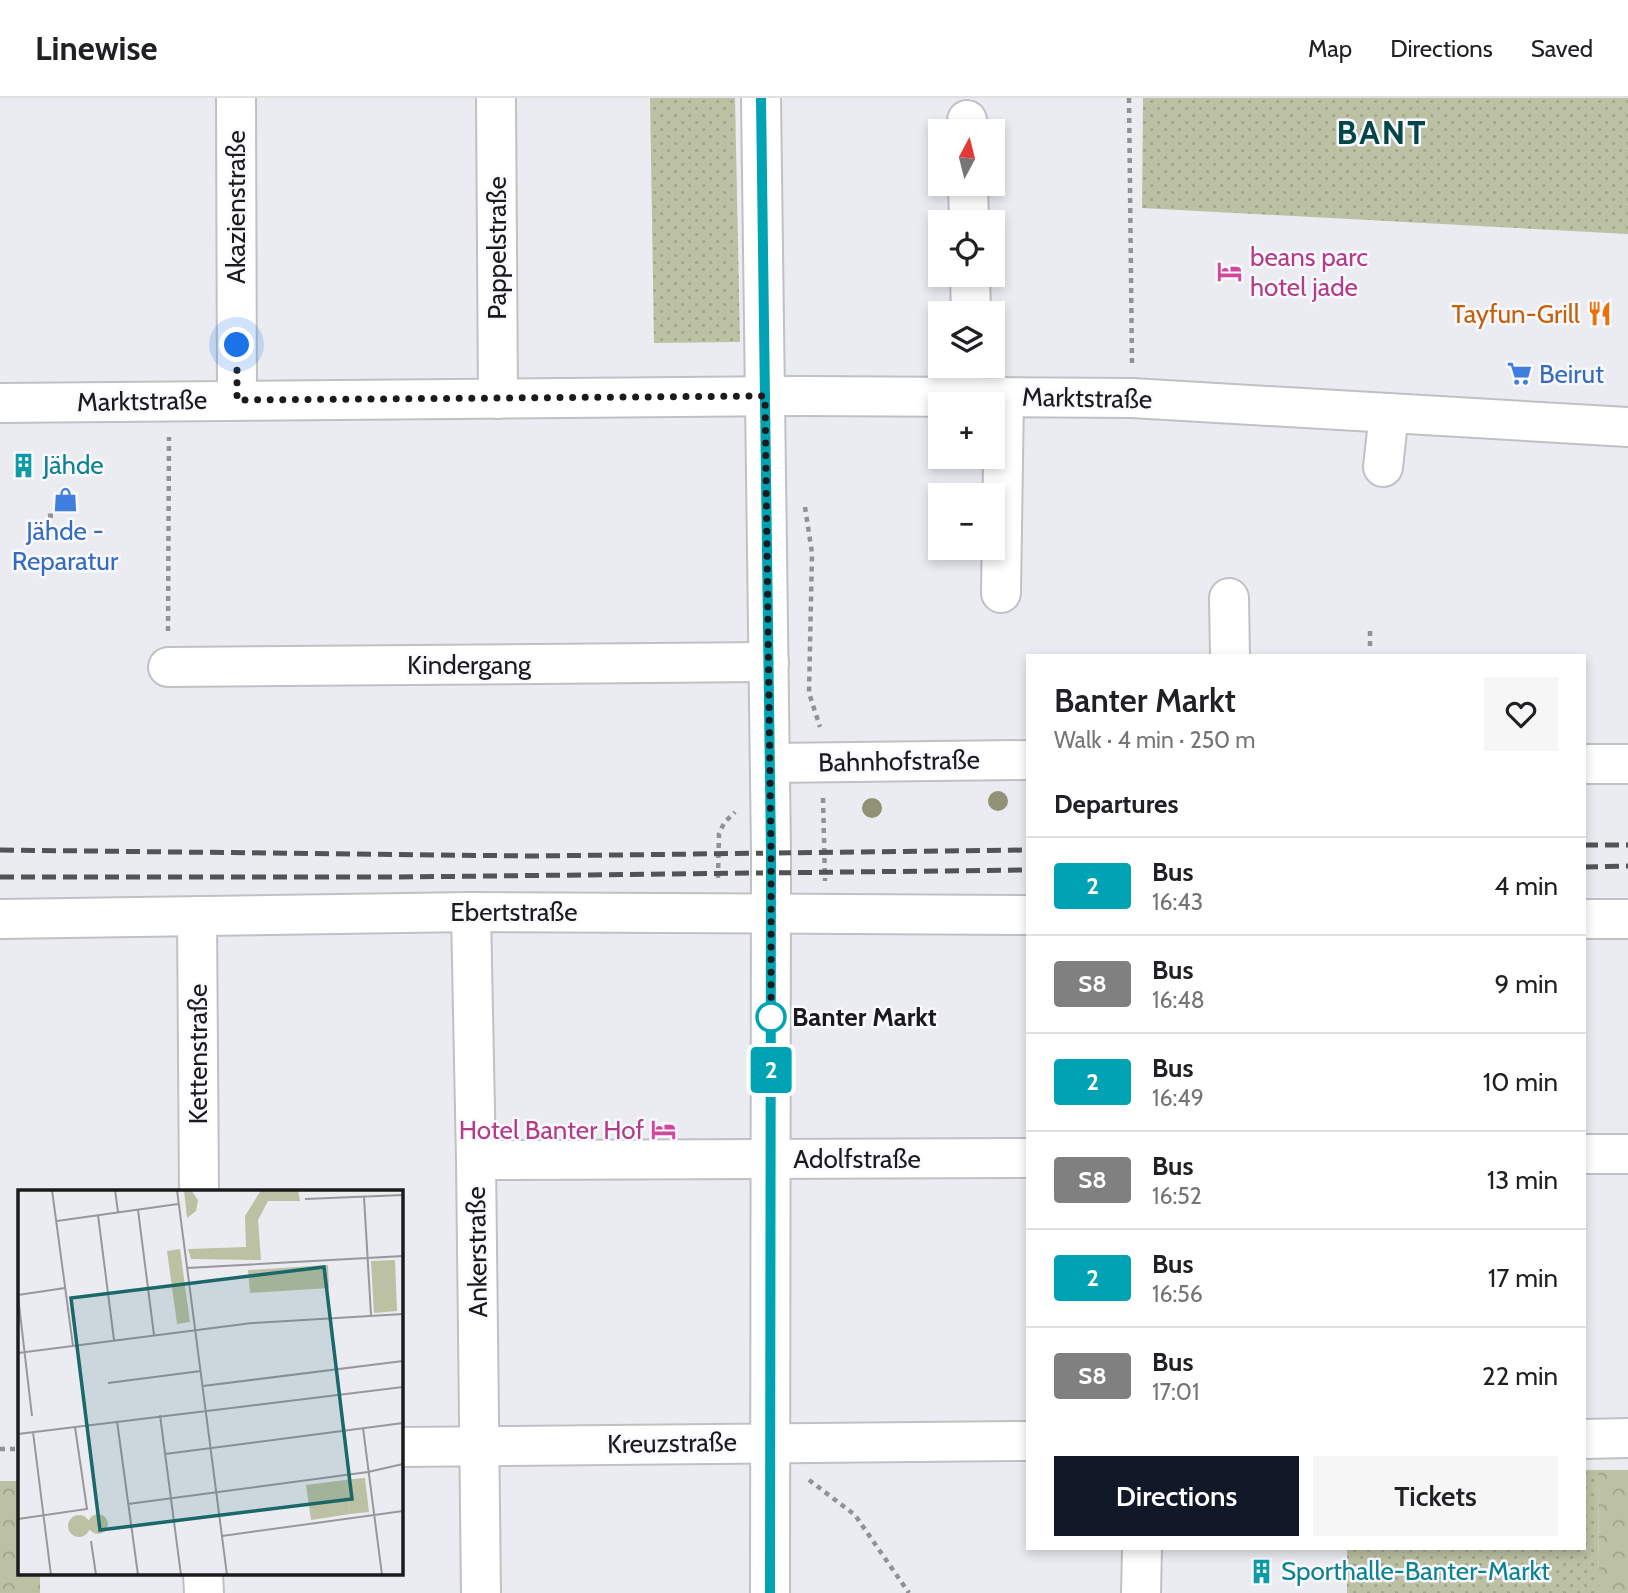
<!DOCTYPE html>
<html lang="en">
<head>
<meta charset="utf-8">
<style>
  :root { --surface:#fff; --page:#f6f6f6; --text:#202124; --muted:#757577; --line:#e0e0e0; --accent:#111827 }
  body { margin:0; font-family:Cabin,sans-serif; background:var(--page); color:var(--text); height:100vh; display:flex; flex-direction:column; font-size:26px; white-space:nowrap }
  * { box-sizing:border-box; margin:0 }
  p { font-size:23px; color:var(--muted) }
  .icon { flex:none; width:38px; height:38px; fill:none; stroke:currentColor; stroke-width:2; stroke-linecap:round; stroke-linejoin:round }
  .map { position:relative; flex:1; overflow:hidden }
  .drawer { position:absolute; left:1026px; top:556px; width:560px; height:896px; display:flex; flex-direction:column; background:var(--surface); border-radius:0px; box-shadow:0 4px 10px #0003 }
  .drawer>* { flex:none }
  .badge { padding:0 14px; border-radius:5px; font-size:24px; line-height:46px }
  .needle { width:46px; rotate:7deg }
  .fabs { position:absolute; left:928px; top:21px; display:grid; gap:14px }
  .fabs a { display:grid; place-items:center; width:77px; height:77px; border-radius:0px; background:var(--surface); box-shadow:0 4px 10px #0003; font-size:35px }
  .you { position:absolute; width:35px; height:35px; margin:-18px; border:5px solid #fff; border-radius:50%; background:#1a73e8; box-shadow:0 0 0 10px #1a73e833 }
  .map>.badge { position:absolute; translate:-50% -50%; box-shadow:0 0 0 4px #fff }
  h2 { padding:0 28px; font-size:26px; line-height:63px }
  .round { display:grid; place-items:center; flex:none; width:74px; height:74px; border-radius:0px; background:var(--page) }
  .summary { display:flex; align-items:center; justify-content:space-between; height:119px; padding:0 28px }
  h1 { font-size:33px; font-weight:600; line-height:52px }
  .button { display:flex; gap:14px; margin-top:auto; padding:14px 28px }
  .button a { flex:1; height:80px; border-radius:0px; background:var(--accent); color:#fff; font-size:28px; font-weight:600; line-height:80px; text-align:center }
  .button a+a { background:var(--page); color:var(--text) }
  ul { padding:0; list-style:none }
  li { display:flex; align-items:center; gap:21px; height:98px; padding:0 28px; border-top:2px solid var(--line) }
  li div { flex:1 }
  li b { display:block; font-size:26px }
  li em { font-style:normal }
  li .badge { min-width:77px; font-weight:700; text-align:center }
  header { display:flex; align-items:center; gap:42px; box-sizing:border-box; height:98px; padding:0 35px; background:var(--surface); border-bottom:2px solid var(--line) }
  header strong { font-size:33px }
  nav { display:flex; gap:38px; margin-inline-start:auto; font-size:24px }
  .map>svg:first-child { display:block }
  .grass { fill:url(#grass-dots) }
  .park { fill:url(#park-crowns) }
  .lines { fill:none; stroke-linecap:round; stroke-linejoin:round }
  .minor-casing { stroke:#c0c0c5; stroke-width:42 }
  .path { stroke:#929296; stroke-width:4.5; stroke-dasharray:5 5; stroke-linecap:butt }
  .minor { stroke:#fff; stroke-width:38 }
  .rail { stroke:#525355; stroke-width:5; stroke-dasharray:14 7; stroke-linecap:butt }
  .tree { fill:#909375 }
  .line-casing { stroke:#fff; stroke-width:16 }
  .line { stroke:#00a3b4; stroke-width:10 }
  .walk { stroke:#1b1b1d; stroke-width:7; stroke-dasharray:0 12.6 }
  .stop-dot { fill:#fff; stroke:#00a3b4; stroke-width:3.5 }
  .labels { text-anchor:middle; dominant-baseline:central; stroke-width:5; stroke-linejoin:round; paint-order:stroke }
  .street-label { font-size:26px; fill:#1b1b1d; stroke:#f9f9ff }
  .hotel-label { font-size:26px; fill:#b23c85; stroke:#f9f9ff; text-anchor:start }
  .food-label { font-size:26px; fill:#c56008; stroke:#f9f9ff; text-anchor:end }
  .shop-label { font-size:26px; fill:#366cbe; stroke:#f9f9ff; text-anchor:start }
  .culture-label { font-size:26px; fill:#0d838f; stroke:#f9f9ff; text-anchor:start }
  .stop-label { font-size:26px; font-weight:bold; fill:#1b1b1d; stroke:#f9f9ff; text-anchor:start }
  .district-label { font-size:33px; font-weight:bold; letter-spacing:2px; fill:#034648; stroke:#f9f9ff }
  .inset-road { fill:none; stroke:#98989c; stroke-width:2 }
  .view { fill:#1a686a; fill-opacity:0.15; stroke:#1a686a; stroke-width:3.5 }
  .inset-edge { fill:none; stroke:#1b1b1d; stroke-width:3.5 }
</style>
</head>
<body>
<header>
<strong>Linewise</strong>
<nav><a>Map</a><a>Directions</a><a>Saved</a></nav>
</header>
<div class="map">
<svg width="1628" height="1495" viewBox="0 0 1628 1495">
  <defs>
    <pattern id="grass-dots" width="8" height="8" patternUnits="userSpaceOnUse" patternTransform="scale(1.75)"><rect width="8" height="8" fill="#bbc1a2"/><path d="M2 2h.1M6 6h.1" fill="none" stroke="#a0a58b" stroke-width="1.8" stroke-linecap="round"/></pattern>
    <pattern id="park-crowns" width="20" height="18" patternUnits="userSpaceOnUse" patternTransform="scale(1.75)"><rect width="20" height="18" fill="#bbc1a2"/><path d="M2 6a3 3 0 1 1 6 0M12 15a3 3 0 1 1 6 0" fill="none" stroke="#a0a58b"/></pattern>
  </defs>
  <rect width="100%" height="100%" fill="#ebecf1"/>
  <g class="grass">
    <path d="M650,0H735L740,244L654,245Z"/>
    <path d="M1143,0H1628V136L1142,110Z"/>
    <path d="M1584,1372H1598L1599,1495H1347V1451H1584Z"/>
  </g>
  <g class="park">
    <path d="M1598,1372H1628V1495H1599Z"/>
    <path d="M0,1383H19V1476H40V1495H0Z"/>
  </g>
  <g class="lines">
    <defs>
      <g id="minor">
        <path d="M236,0L237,301"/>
        <path d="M496,0L498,301"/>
        <path d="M761,0L771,755L770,1495"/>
        <path d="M967,22V33"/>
        <path d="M968,86L969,124"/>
        <path d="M970,177L971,215"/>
        <path d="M0,305L803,298L1132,300L1628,329"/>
        <path d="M1383,369L1389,315"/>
        <path d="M1001,495L1004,299"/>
        <path d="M1229,500L1230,558"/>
        <path d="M168,569L769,564"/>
        <path d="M770,665L1027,662"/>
        <path d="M1584,666H1628"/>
        <path d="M471,814L476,1062L481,1495"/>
        <path d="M197,818L199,1094"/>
        <path d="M0,821L471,814L1027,817"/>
        <path d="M1584,821H1628"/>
        <path d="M1584,1056H1628"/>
        <path d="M476,1062L1027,1060"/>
        <path d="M1584,1341L1628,1340"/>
        <path d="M401,1349L1027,1343"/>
        <path d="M203,1476L204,1495"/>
        <path d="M1141,1495L1142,1451"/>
      </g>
    </defs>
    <use href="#minor" class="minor-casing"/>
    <g class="path">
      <path d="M1129,0L1132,265"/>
      <path d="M805,409L812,455L809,595L820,629"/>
      <path d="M48,418L57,417"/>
      <path d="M168,533L169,339"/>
      <path d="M1370,548V529"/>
      <path d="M823,700L825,783"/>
      <path d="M718,780L719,736L724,725L735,714"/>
      <path d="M0,1351H19"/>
      <path d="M809,1382L855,1417L909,1495"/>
    </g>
    <use href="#minor" class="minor"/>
    <g class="rail">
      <path d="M1584,747H1628"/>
      <path d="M0,752L531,758L1027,752"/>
      <path d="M1584,769L1628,768"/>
      <path d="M0,779H399L1027,772"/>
    </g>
  </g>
  <g class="tree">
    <circle cx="998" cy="703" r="10"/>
    <circle cx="872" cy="710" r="10"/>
  </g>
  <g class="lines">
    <defs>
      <path id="line" d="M761,0L771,755L770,1495"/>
    </defs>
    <use href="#line" class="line-casing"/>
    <use href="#line" class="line"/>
    <path class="walk" d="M237,247V302L765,298L771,755V925V919"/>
  </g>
  <defs>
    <symbol id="hotel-bare" viewBox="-9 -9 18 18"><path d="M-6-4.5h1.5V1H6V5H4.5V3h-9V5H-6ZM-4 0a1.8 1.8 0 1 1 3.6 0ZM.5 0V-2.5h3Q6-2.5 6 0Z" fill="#d1479c" stroke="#f9f9ff" stroke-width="2.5" paint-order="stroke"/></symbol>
    <symbol id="restaurant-bare" viewBox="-9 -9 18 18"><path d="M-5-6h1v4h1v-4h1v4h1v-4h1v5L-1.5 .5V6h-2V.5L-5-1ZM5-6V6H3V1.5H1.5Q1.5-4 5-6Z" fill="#e8710a" stroke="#f9f9ff" stroke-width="2.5" paint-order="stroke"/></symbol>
    <symbol id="supermarket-bare" viewBox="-9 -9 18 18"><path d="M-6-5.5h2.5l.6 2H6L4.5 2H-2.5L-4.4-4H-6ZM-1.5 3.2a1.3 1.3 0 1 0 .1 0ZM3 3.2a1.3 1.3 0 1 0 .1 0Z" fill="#3f7fe0" stroke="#f9f9ff" stroke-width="2.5" paint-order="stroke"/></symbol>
    <symbol id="building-bare" viewBox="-9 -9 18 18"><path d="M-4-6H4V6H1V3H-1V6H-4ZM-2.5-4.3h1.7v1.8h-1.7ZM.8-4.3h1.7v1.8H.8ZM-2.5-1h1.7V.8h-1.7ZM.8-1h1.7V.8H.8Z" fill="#0f9aa8" stroke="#f9f9ff" stroke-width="2.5" paint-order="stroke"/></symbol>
    <symbol id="shop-bare" viewBox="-9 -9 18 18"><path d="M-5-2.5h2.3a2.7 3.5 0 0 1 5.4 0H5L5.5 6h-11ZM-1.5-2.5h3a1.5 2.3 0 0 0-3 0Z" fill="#3f7fe0" stroke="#f9f9ff" stroke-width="2.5" paint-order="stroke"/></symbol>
  </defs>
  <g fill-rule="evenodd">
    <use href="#hotel-bare" x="1212" y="156" width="35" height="35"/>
    <use href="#restaurant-bare" x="1582" y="198" width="35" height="35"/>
    <use href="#supermarket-bare" x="1502" y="258" width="35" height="35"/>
    <use href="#building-bare" x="6" y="350" width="35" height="35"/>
    <use href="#shop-bare" x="48" y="384" width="35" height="35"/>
    <use href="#hotel-bare" x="646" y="1014" width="35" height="35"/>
    <use href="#building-bare" x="1244" y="1456" width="35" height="35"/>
  </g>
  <circle class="stop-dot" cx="771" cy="919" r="14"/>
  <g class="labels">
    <g class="street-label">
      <text transform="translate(236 109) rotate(-90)">Akazienstraße</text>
      <text transform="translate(497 150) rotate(-90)">Pappelstraße</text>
      <text transform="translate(1087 300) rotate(1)">Marktstraße</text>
      <text transform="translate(142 303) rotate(-1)">Marktstraße</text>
      <text x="469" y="567">Kindergang</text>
      <text transform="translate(899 663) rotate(-1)">Bahnhofstraße</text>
      <text x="514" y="814">Ebertstraße</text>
      <text transform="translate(198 956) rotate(-90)">Kettenstraße</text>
      <text x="857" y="1061">Adolfstraße</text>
      <text transform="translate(477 1154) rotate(-91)">Ankerstraße</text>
      <text transform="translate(672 1345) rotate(-1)">Kreuzstraße</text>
    </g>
    <g class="hotel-label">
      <text x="1250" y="159">beans parc<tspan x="1250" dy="30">hotel jade</tspan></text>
      <text x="644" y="1032" text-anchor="end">Hotel Banter Hof</text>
    </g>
    <g class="food-label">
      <text x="1580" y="216">Tayfun-Grill</text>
    </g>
    <g class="shop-label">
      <text x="1539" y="276">Beirut</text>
      <text x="65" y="433" text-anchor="middle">Jähde -<tspan x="65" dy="30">Reparatur</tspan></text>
    </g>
    <g class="culture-label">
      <text x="43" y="367">Jähde</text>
      <text x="1281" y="1473">Sporthalle-Banter-Markt</text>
    </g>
    <g class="stop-label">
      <text x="792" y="919">Banter Markt</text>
    </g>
    <g class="district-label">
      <text x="1382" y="34">BANT</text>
    </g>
  </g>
  <g transform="translate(18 1092)">
    <rect width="385" height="385" fill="#ebecf1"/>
    <path d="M166,0H173L180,10L178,21L169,28ZM162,59L172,132L159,134L149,61ZM377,70L379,121L356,123L353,71ZM310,75L311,98L232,103L230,80ZM327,290L332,324L293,330L288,295Z" fill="#bbc1a2"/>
    <path d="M243,0H280L282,11H250L240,30L243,70L173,69L170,59L228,57L227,26ZM347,288L351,322L332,324L327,290ZM70 334a10 10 0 1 1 20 0a10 10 0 1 1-20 0ZM50 336a11 11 0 1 1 22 0a11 11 0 1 1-22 0Z" fill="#bbc1a2"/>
    <path class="inset-road" d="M34,0L55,156M97,0L100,22M159,0L209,385M346,7L353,125M287,9L385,5V0M120,20L136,145M80,25L96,150M39,31L160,14M169,78L385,66M0,105L47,98M0,106L14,226M0,163L234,133L385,124M90,193L183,181M185,196L385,171M142,225L163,385M99,231L120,385M345,238L364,385M15,242L33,385M0,244L385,197M147,264L385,233M110,314L350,282L385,274M0,329L69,319L57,237M204,346L385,321M73,351L78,385"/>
    <path class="view" d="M306,77L334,309L82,340L53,108Z"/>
    <rect width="385" height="385" class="inset-edge"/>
  </g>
</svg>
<div class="fabs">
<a><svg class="needle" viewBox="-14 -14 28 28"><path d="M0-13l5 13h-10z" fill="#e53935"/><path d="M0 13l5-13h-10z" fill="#757577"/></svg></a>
<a><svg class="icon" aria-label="locate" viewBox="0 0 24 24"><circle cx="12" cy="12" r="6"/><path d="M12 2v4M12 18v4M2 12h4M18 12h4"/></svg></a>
<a><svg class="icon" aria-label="layers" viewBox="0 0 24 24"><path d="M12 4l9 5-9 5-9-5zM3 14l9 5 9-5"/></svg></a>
<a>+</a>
<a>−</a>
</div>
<div class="you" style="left:237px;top:247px"></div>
<b class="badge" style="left:771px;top:972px;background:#00a3b4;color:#fff">2</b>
<section class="drawer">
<div class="summary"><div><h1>Banter Markt</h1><p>Walk · 4 min · 250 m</p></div><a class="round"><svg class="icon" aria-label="heart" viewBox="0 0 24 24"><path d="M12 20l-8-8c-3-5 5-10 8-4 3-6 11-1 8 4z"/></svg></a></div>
<h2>Departures</h2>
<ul>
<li><span class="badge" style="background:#00a3b4;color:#fff">2</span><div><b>Bus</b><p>16:43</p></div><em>4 min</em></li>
<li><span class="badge" style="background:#808080;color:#fff">S8</span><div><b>Bus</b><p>16:48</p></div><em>9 min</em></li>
<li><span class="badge" style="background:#00a3b4;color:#fff">2</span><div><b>Bus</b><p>16:49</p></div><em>10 min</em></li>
<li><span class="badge" style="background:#808080;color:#fff">S8</span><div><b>Bus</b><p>16:52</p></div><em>13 min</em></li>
<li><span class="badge" style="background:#00a3b4;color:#fff">2</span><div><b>Bus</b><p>16:56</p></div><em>17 min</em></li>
<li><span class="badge" style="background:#808080;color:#fff">S8</span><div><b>Bus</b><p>17:01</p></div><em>22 min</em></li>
</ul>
<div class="button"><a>Directions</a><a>Tickets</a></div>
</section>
</div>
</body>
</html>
